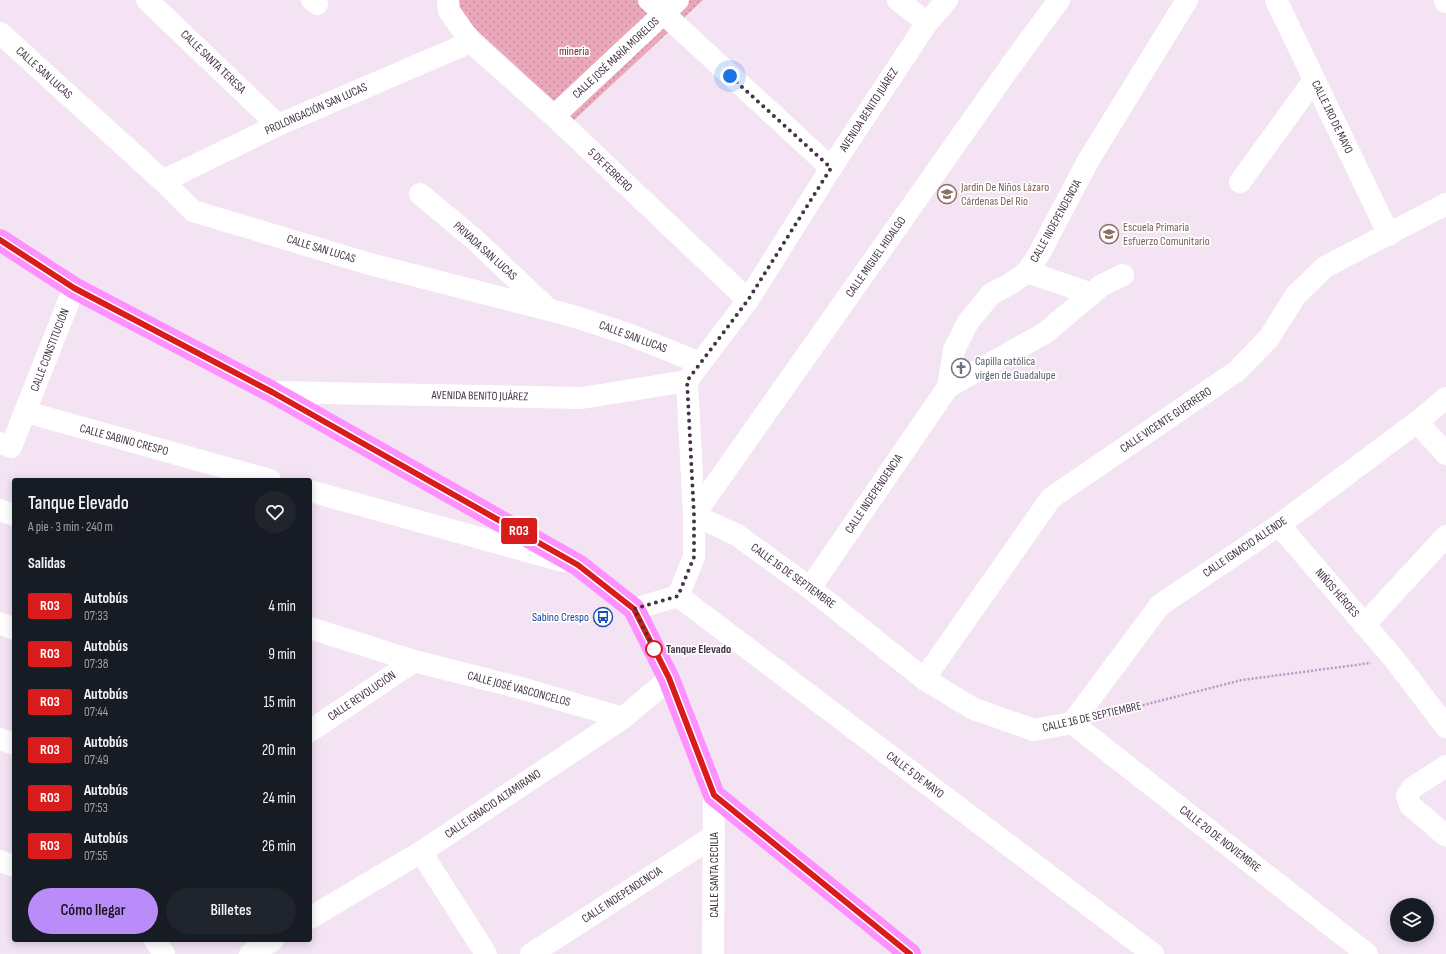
<!DOCTYPE html>
<html lang="es">
<head>
<meta charset="utf-8">
<style>
  :root { --surface:#171b24; --page:#20242c; --text:#f1f3f6; --muted:#9ea1a6; --accent:#b98cfa }
  body { margin:0; font-family:"Sofia Sans Condensed",sans-serif; background:var(--page); color:var(--text); height:100vh; display:flex; flex-direction:column; font-size:15px; white-space:nowrap }
  * { box-sizing:border-box; margin:0 }
  p { font-size:13px; color:var(--muted) }
  .icon { flex:none; width:22px; height:22px; fill:none; stroke:currentColor; stroke-width:2; stroke-linecap:round; stroke-linejoin:round }
  .map { position:relative; flex:1; overflow:hidden }
  .details { position:absolute; left:12px; top:478px; width:300px; height:464px; display:flex; flex-direction:column; background:var(--surface); border-radius:4px; box-shadow:0 2px 10px #0003 }
  .details>* { flex:none }
  .badge { padding:0 8px; border-radius:3px; font-size:14px; line-height:26px }
  .buttons { position:absolute; left:1390px; top:898px; display:grid; gap:8px }
  .buttons a { display:grid; place-items:center; width:44px; height:44px; border-radius:50%; background:var(--surface); box-shadow:0 2px 10px #0003; font-size:20px }
  .you { position:absolute; width:20px; height:20px; margin:-10px; border:3px solid #fff; border-radius:50%; background:#1a73e8; box-shadow:0 0 0 6px #1a73e833 }
  .map>.badge { position:absolute; translate:-50% -50%; box-shadow:0 0 0 2px #fff }
  h2 { padding:0 16px; font-size:15px; line-height:36px }
  .round { display:grid; place-items:center; flex:none; width:42px; height:42px; border-radius:21px; background:var(--page) }
  .overview { display:flex; align-items:center; justify-content:space-between; height:68px; padding:0 16px }
  h1 { font-size:19px; font-weight:600; line-height:30px }
  .primary-button { display:flex; gap:8px; margin-top:auto; padding:8px 16px }
  .primary-button a { flex:1; height:46px; border-radius:24px; background:var(--accent); color:#111; font-size:16px; font-weight:600; line-height:46px; text-align:center }
  .primary-button a+a { background:var(--page); color:var(--text) }
  ul { padding:0; list-style:none }
  li { display:flex; align-items:center; gap:12px; height:48px; padding:0 16px }
  li div { flex:1 }
  li b { display:block; font-size:15px }
  li em { font-style:normal }
  li .badge { min-width:44px; font-weight:700; text-align:center }
  .map>svg:first-child { display:block }
  .park { fill:url(#park-dots) }
  .lines { fill:none; stroke-linecap:round; stroke-linejoin:round }
  .path { stroke:#be95c2; stroke-width:2.5; stroke-dasharray:2 2; stroke-linecap:butt }
  .minor { stroke:#fff; stroke-width:22 }
  .major { stroke:#fe90ff; stroke-width:22 }
  .line-casing { stroke:#fff; stroke-width:9 }
  .line { stroke:#d81b1b; stroke-width:6 }
  .walk { stroke:#433345; stroke-width:4; stroke-dasharray:0 7.2 }
  .stop-dot { fill:#fff; stroke:#d81b1b; stroke-width:2 }
  .labels { text-anchor:middle; dominant-baseline:central; stroke-width:3.5; stroke-linejoin:round; paint-order:stroke }
  .park-label { font-size:12px; fill:#7b222c; stroke:#fff }
  .street-label { font-size:12px; fill:#433345; stroke:#fff }
  .education-label { font-size:12px; fill:#785e54; stroke:#fff; text-anchor:start }
  .worship-label { font-size:12px; fill:#5b616d; stroke:#fff; text-anchor:start }
  .transit-label { font-size:12px; fill:#164399; stroke:#fff; text-anchor:end }
  .stop-label { font-size:12px; font-weight:bold; fill:#433345; stroke:#fff; text-anchor:start }
</style>
</head>
<body>
<div class="map">
<svg width="1446" height="954" viewBox="0 0 1446 954">
  <defs>
    <pattern id="park-dots" width="8" height="8" patternUnits="userSpaceOnUse"><rect width="8" height="8" fill="#eba8bb"/><path d="M2 2h.1M6 6h.1" fill="none" stroke="#c0899a" stroke-width="1.8" stroke-linecap="round"/></pattern>
  </defs>
  <rect width="100%" height="100%" fill="#f3e3f3"/>
  <path class="park" d="M454,0H703L574,120L454,9Z"/>
  <g class="lines">
    <path class="path" d="M1104,715L1242,680L1371,663"/>
    <g class="minor">
      <path d="M147,0L278,125"/>
      <path d="M312,0L317,4"/>
      <path d="M448,0L449,11L471,42L554,116L748,300"/>
      <path d="M649,0L831,168"/>
      <path d="M898,0L927,23"/>
      <path d="M1059,0L1012,64L694,515L737,535L810,588L924,679L974,709L1034,730L1072,723"/>
      <path d="M1276,0L1389,235"/>
      <path d="M1445,0L1446,2"/>
      <path d="M0,33L163,181L193,211L370,264L569,315L628,334L700,363"/>
      <path d="M554,116L678,0"/>
      <path d="M163,181L278,125L471,42"/>
      <path d="M1240,182L1314,80"/>
      <path d="M420,194L474,239L547,308"/>
      <path d="M1027,272L1092,294"/>
      <path d="M948,387L1045,333L1102,285L1123,275"/>
      <path d="M272,392L582,398L687,381"/>
      <path d="M26,412L270,480"/>
      <path d="M1417,422L1446,454"/>
      <path d="M0,443L11,447L74,288"/>
      <path d="M310,491L563,561"/>
      <path d="M0,510L14,515"/>
      <path d="M1279,525L1395,660L1446,727"/>
      <path d="M810,588L948,387L954,350L968,322L991,294L1010,284L1027,272L1039,254L1088,161L1187,0"/>
      <path d="M678,596L1153,954"/>
      <path d="M634,609L678,596L694,557V515L687,381L748,300L831,168L927,23L947,0"/>
      <path d="M0,623L14,629"/>
      <path d="M1364,625L1446,536"/>
      <path d="M310,628L414,661L524,689L623,718"/>
      <path d="M924,679L1051,498L1237,371L1269,338L1296,295L1325,267L1446,204"/>
      <path d="M1072,723L1160,605L1279,525L1417,422L1446,398"/>
      <path d="M1072,723L1367,954"/>
      <path d="M310,731L414,661"/>
      <path d="M0,739L14,744"/>
      <path d="M1446,766L1412,788L1407,796L1410,805L1446,836"/>
      <path d="M421,852L486,954"/>
      <path d="M0,861L14,866"/>
      <path d="M310,918L421,852L623,718L669,679"/>
      <path d="M155,940L164,954"/>
      <path d="M250,954L273,940"/>
      <path d="M531,954L714,836"/>
      <path d="M713,954L714,795"/>
    </g>
    <path class="major" d="M0,240L74,288L272,392L578,565L634,609L669,679L714,795L910,954"/>
  </g>
  <g class="lines">
    <defs>
      <path id="line" d="M0,240L74,288L272,392L578,565L634,609L669,678L714,795L910,954"/>
    </defs>
    <use href="#line" class="line-casing"/>
    <use href="#line" class="line"/>
    <path class="walk" d="M654,649L655,651L634,609L678,596L694,557V515L687,381L748,300L831,168L730,76"/>
  </g>
  <defs>
    <symbol id="school-ring" viewBox="-11 -11 22 22"><circle r="9.5" fill="#fff" stroke="#8d6e63" stroke-width="1.5"/><path d="M0-5L7-2L0 1L-7-2ZM-4 1L0 2.5L4 1V4Q0 6-4 4Z" fill="#8d6e63"/></symbol>
    <symbol id="church-ring" viewBox="-11 -11 22 22"><circle r="9.5" fill="#fff" stroke="#6b7280" stroke-width="1.5"/><path d="M-1.2-6h2.4v3.5h3.3v2.4h-3.3V6h-2.4V-.1h-3.3v-2.4h3.3Z" fill="#6b7280"/></symbol>
    <symbol id="bus-ring" viewBox="-11 -11 22 22"><circle r="9.5" fill="#fff" stroke="#1a4fb4" stroke-width="1.5"/><path d="M-5-6H5V4H4V6H2V4H-2V6H-4V4H-5ZM-3.5-4V0h7V-4ZM-3.5 1.2v1.5H-2V1.2ZM2 1.2v1.5H3.5V1.2Z" fill="#1a4fb4"/></symbol>
  </defs>
  <g fill-rule="evenodd">
    <use href="#school-ring" x="936" y="183" width="22" height="22"/>
    <use href="#school-ring" x="1098" y="223" width="22" height="22"/>
    <use href="#church-ring" x="950" y="357" width="22" height="22"/>
    <use href="#bus-ring" x="592" y="606" width="22" height="22"/>
  </g>
  <circle class="stop-dot" cx="654" cy="649" r="8"/>
  <g class="labels">
    <g class="park-label">
      <text x="574" y="51">mineria</text>
    </g>
    <g class="street-label">
      <text transform="translate(616 58) rotate(-43)">CALLE JOSÉ MARÍA MORELOS</text>
      <text transform="translate(213 62) rotate(44)">CALLE SANTA TERESA</text>
      <text transform="translate(44 73) rotate(42)">CALLE SAN LUCAS</text>
      <text transform="translate(316 109) rotate(-24)">PROLONGACIÓN SAN LUCAS</text>
      <text transform="translate(869 110) rotate(-57)">AVENIDA BENITO JUÁREZ</text>
      <text transform="translate(1332 117) rotate(64)">CALLE 1RO DE MAYO</text>
      <text transform="translate(610 170) rotate(44)">5 DE FEBRERO</text>
      <text transform="translate(1056 221) rotate(-61)">CALLE INDEPENDENCIA</text>
      <text transform="translate(321 249) rotate(17)">CALLE SAN LUCAS</text>
      <text transform="translate(485 251) rotate(42)">PRIVADA SAN LUCAS</text>
      <text transform="translate(876 257) rotate(-55)">CALLE MIGUEL HIDALGO</text>
      <text transform="translate(633 337) rotate(20)">CALLE SAN LUCAS</text>
      <text transform="translate(50 350) rotate(-69)">CALLE CONSTITUCIÓN</text>
      <text transform="translate(480 396) rotate(1)">AVENIDA BENITO JUÁREZ</text>
      <text transform="translate(1166 420) rotate(-34)">CALLE VICENTE GUERRERO</text>
      <text transform="translate(124 440) rotate(15)">CALLE SABINO CRESPO</text>
      <text transform="translate(874 494) rotate(-56)">CALLE INDEPENDENCIA</text>
      <text transform="translate(1245 547) rotate(-34)">CALLE IGNACIO ALLENDE</text>
      <text transform="translate(793 576) rotate(36)">CALLE 16 DE SEPTIEMBRE</text>
      <text transform="translate(1337 593) rotate(49)">NIÑOS HÉROES</text>
      <text transform="translate(519 689) rotate(15)">CALLE JOSÉ VASCONCELOS</text>
      <text transform="translate(362 696) rotate(-34)">CALLE REVOLUCIÓN</text>
      <text transform="translate(1092 717) rotate(-13)">CALLE 16 DE SEPTIEMBRE</text>
      <text transform="translate(915 775) rotate(37)">CALLE 5 DE MAYO</text>
      <text transform="translate(493 804) rotate(-34)">CALLE IGNACIO ALTAMIRANO</text>
      <text transform="translate(1220 839) rotate(38)">CALLE 20 DE NOVIEMBRE</text>
      <text transform="translate(714 875) rotate(-90)">CALLE SANTA CECILIA</text>
      <text transform="translate(622 895) rotate(-33)">CALLE INDEPENDENCIA</text>
    </g>
    <g class="education-label">
      <text x="961" y="187">Jardin De Niños Lázaro<tspan x="961" dy="14">Cárdenas Del Río</tspan></text>
      <text x="1123" y="227">Escuela Primaria<tspan x="1123" dy="14">Esfuerzo Comunitario</tspan></text>
    </g>
    <g class="worship-label">
      <text x="975" y="361">Capilla católica<tspan x="975" dy="14">virgen de Guadalupe</tspan></text>
    </g>
    <g class="transit-label">
      <text x="589" y="617">Sabino Crespo</text>
    </g>
    <g class="stop-label">
      <text x="666" y="649">Tanque Elevado</text>
    </g>
  </g>
</svg>
<div class="buttons">
<a><svg class="icon" aria-label="layers" viewBox="0 0 24 24"><path d="M12 4l9 5-9 5-9-5zM3 14l9 5 9-5"/></svg></a>
</div>
<div class="you" style="left:730px;top:76px"></div>
<b class="badge" style="left:519px;top:531px;background:#d81b1b;color:#fff">R03</b>
<section class="details">
<div class="overview"><div><h1>Tanque Elevado</h1><p>A pie · 3 min · 240 m</p></div><a class="round"><svg class="icon" aria-label="heart" viewBox="0 0 24 24"><path d="M12 20l-8-8c-3-5 5-10 8-4 3-6 11-1 8 4z"/></svg></a></div>
<h2>Salidas</h2>
<ul>
<li><span class="badge" style="background:#d81b1b;color:#fff">R03</span><div><b>Autobús</b><p>07:33</p></div><em>4 min</em></li>
<li><span class="badge" style="background:#d81b1b;color:#fff">R03</span><div><b>Autobús</b><p>07:38</p></div><em>9 min</em></li>
<li><span class="badge" style="background:#d81b1b;color:#fff">R03</span><div><b>Autobús</b><p>07:44</p></div><em>15 min</em></li>
<li><span class="badge" style="background:#d81b1b;color:#fff">R03</span><div><b>Autobús</b><p>07:49</p></div><em>20 min</em></li>
<li><span class="badge" style="background:#d81b1b;color:#fff">R03</span><div><b>Autobús</b><p>07:53</p></div><em>24 min</em></li>
<li><span class="badge" style="background:#d81b1b;color:#fff">R03</span><div><b>Autobús</b><p>07:55</p></div><em>26 min</em></li>
</ul>
<div class="primary-button"><a>Cómo llegar</a><a>Billetes</a></div>
</section>
</div>
</body>
</html>
